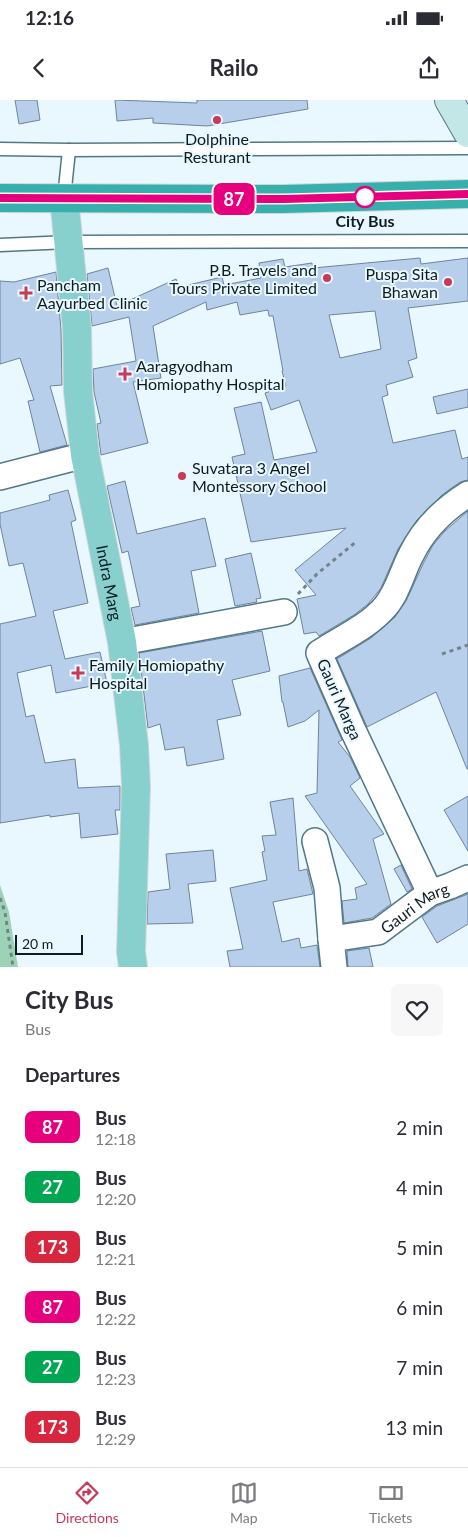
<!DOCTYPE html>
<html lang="en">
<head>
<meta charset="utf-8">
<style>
  :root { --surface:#fff; --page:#f7f7f7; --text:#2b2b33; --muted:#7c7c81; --line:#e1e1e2; --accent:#c93958 }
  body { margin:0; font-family:Lato,sans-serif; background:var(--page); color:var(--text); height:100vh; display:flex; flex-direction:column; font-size:19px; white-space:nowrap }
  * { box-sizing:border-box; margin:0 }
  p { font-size:16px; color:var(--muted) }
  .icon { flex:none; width:28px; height:28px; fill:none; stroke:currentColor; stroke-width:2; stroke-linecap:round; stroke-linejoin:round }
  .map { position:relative; height:867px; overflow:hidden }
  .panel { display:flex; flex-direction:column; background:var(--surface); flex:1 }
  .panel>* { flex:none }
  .badge { padding:0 10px; border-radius:8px; font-size:18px; line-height:32px }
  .scale { position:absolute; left:15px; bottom:12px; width:68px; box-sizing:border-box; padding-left:5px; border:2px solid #0d1c21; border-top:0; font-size:14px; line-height:18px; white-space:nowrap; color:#0d1c21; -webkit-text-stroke:4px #e8f8fe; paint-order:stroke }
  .map>.badge { position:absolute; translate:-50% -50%; box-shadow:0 0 0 2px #fff }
  h2 { padding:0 25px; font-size:19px; line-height:45px }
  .round { display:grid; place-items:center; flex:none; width:52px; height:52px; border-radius:8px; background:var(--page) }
  .summary { display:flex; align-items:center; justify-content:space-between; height:85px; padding:0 25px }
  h1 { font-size:24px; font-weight:700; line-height:38px }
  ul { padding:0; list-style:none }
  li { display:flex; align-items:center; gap:15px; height:60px; padding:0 25px }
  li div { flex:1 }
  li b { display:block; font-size:19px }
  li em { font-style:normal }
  li .badge { min-width:55px; font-weight:700; text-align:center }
  .status { display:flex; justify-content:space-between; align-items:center; height:35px; padding:0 25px; background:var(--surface); direction:ltr }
  .status svg { height:14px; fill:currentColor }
  header { display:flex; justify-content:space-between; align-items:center; height:65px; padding:0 25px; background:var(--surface); font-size:22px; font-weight:700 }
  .tabs { display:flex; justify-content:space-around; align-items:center; height:70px; border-top:1px solid var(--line); background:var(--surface); font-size:14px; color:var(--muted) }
  .tabs a { display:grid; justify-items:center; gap:2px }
  .tabs .active { color:var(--accent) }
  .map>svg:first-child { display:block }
  .green { fill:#9cd3b7 }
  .building { fill:#b7cfeb; stroke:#6e849d; fill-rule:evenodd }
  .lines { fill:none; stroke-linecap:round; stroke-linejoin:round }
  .lane-casing { stroke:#537885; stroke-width:15 }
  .street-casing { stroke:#537885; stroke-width:28 }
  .secondary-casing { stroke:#537885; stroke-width:30 }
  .primary-casing { stroke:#d3d6d7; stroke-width:30 }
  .highway-casing { stroke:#d3d6d7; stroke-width:30 }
  .path { stroke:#748388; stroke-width:3; stroke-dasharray:4 4; stroke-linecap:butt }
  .lane { stroke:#fff; stroke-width:12 }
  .street { stroke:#fff; stroke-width:25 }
  .secondary { stroke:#c3e7e6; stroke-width:28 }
  .primary { stroke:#87d0ce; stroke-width:28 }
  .highway { stroke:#37b0ad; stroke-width:28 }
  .line-casing { stroke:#fff; stroke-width:11 }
  .line { stroke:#e6007e; stroke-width:8 }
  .poi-dot { fill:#c93958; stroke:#e8f8fe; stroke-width:2 }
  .stop-dot { fill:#fff; stroke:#e6007e; stroke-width:2.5 }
  .labels { text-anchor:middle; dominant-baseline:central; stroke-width:4; stroke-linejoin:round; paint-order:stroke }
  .poi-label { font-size:16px; fill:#0d1c21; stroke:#e8f8fe; text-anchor:start }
  .stop-label { font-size:16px; font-weight:bold; fill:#0d1c21; stroke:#e8f8fe }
  .street-label { font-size:16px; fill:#0d1c21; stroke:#e8f8fe }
</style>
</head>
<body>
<div class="status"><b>12:16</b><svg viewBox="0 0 49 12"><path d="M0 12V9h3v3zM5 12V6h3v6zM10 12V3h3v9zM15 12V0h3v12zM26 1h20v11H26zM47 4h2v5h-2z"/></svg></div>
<header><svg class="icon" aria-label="back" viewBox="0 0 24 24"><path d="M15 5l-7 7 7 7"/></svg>Railo<svg class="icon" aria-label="share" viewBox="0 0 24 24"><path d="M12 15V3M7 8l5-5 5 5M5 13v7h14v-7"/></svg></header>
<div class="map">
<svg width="468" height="867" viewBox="0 0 468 867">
  <rect width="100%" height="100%" fill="#e8f8fe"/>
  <path class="green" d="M0,785L9,812L18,867H0Z"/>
  <g class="building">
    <path d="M15,0H37L40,20L19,24Z"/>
    <path d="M115,0L197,3V0H307L308,9L207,26L153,23V18L117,21Z"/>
    <path d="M420,158L421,164L468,158V201L408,208L417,258L408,261L413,277L386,285L388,295L382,297L393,343L455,330L462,359L468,357V380L460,382L442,395L417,420L398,449L381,488L368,504L354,515L319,536L316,532L304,534L297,499L316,495L295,470L346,428L251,442L232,357L245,354L234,308L261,302L274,360L317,352L299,300L271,310L265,293L286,286L282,271H283L273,216H269L268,210L240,215L237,202L207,210L206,202L153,226L161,278L133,282L148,343L101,355L97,324L101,323L94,292L93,269L136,261L129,217L92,226L87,174L108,168L117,206L176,179L180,187L222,177L224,185L261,178L259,163L283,159L285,167L312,163L313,168ZM375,211L381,249L340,258L329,215Z"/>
    <path d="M56,172L61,230L62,285L50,286L67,345L40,352L28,301L34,300L20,258L0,264V181L14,182Z"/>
    <path d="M468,289V307L437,314L433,297Z"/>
    <path d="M125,381L137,434L205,418L216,466L191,471L199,513L135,525L131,508L140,506L128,451L122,453L107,386Z"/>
    <path d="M68,390L76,420L71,422L88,503L53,511L65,559L100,552L107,583L56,593L51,565L17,573L26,617L34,615L45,663L75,659L78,688L120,686V710H115L118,734L81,738L79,713L50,717V715L0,723V524L36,516L23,463L9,466L0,424V413L50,400L49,395Z"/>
    <path d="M468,411V669H467L436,592L367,627L337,559L371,538L395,517L406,501L424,462L433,445L445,431Z"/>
    <path d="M251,453L261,498L256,499L257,502L235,506L225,459Z"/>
    <path d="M262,531L270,571L232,580L241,615L217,620L224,659L187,666L184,647L165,650L160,624L148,628L139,553Z"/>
    <path d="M310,568L342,640L338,642L350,657L360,678L350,686L384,734L373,739L391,804L372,818L344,823L342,801L357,799L355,788L367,784L305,696L317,693L319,610L305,621L288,627L283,602H282L279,576Z"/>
    <path d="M468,696V751L444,710Z"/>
    <path d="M293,698L299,771L307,769L313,794L273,802L282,842L299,838L301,848L317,845L320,867H230L227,851L243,849L230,788L267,780L262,752L265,751L262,736L276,735L270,702Z"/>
    <path d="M213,750L216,781L188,784L193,823L147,824L148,792L170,789L166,754Z"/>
    <path d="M401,765L412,789L407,792L394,769Z"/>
    <path d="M468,794V824L437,843L422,817L437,806Z"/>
    <path d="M369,848L373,867H348L347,851Z"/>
  </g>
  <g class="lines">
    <defs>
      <g id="lane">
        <path d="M0,49L69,50L468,48"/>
        <path d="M64,98L69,50"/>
        <path d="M0,145L69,142L468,141"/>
      </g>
      <g id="street">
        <path d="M0,377L85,355"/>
        <path d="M122,542L284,512"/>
        <path d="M315,741L327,788L331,839"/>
        <path d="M430,793L352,628L319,553C340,539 368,527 385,507C398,492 402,472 411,455C423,430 444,409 468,394"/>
        <path id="s1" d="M334,867L331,839L378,832L430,793L450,786L468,778"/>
      </g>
      <path id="secondary" d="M449,0L468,33"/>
      <g id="primary">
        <path id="s2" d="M64,98L77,229L78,291L85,355L122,542L134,645L136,686L131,852L133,867"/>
      </g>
      <path id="highway" d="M0,98L283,99L468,94"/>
    </defs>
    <use href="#lane" class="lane-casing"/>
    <use href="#street" class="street-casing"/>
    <use href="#secondary" class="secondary-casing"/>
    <use href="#primary" class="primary-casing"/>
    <use href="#highway" class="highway-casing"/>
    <g class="path">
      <path d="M298,494L317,474L357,441"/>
      <path d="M442,554L468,545"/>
      <path d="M0,798L5,812L13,867"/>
    </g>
    <use href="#lane" class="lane"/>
    <use href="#street" class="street"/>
    <use href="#secondary" class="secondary"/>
    <use href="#primary" class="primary"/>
    <use href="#highway" class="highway"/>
  </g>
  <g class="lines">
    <defs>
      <path id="line" d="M0,98L284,99L468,94"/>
    </defs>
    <use href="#line" class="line-casing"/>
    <use href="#line" class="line"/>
  </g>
  <g class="poi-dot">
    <circle cx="217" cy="20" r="5"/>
    <circle cx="327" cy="178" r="5"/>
    <circle cx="448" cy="182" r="5"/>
    <path d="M23.5 185.5h5v5h5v5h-5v5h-5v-5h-5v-5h5z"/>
    <path d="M122.5 266.5h5v5h5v5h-5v5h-5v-5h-5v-5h5z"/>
    <circle cx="182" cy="376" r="5"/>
    <path d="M75.5 565.5h5v5h5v5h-5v5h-5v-5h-5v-5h5z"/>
  </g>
  <circle class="stop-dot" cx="365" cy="97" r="10"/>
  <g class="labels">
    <g class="poi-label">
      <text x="217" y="38" text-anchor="middle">Dolphine<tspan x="217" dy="18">Resturant</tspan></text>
      <text x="317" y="169" text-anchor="end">P.B. Travels and<tspan x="317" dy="18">Tours Private Limited</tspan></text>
      <text x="438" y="173" text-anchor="end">Puspa Sita<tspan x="438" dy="18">Bhawan</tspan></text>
      <text x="37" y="184">Pancham<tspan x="37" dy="18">Aayurbed Clinic</tspan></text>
      <text x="136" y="265">Aaragyodham<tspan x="136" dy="18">Homiopathy Hospital</tspan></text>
      <text x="192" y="367">Suvatara 3 Angel<tspan x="192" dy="18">Montessory School</tspan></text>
      <text x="89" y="564">Family Homiopathy<tspan x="89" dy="18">Hospital</tspan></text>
    </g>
    <g class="stop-label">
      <text x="365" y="120">City Bus</text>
    </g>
    <g class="street-label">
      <text stroke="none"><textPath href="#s2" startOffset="388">Indra Marg</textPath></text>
      <text transform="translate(340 599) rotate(66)">Gauri Marga</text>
      <text stroke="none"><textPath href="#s1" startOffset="120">Gauri Marg</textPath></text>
    </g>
  </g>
</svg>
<div class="scale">20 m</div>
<b class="badge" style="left:234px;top:99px;background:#e6007e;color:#fff">87</b>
</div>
<section class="panel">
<div class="summary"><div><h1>City Bus</h1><p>Bus</p></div><a class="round"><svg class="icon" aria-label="heart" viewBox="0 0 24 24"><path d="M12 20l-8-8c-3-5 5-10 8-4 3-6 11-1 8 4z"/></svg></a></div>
<h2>Departures</h2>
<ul>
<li><span class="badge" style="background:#e6007e;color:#fff">87</span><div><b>Bus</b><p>12:18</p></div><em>2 min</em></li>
<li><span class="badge" style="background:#00a651;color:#fff">27</span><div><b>Bus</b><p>12:20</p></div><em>4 min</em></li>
<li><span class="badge" style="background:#d7263d;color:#fff">173</span><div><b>Bus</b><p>12:21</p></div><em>5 min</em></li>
<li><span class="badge" style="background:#e6007e;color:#fff">87</span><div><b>Bus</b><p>12:22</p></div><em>6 min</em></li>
<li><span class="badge" style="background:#00a651;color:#fff">27</span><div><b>Bus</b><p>12:23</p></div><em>7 min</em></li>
<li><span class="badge" style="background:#d7263d;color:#fff">173</span><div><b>Bus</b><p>12:29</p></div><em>13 min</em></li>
</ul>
</section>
<nav class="tabs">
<a class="active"><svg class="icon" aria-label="directions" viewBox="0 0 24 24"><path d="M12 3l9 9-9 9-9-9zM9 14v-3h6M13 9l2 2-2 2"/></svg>Directions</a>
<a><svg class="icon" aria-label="map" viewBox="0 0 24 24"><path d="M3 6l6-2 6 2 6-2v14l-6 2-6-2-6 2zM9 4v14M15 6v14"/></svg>Map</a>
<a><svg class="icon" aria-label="tickets" viewBox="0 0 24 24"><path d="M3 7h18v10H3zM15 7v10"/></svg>Tickets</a>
</nav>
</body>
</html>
